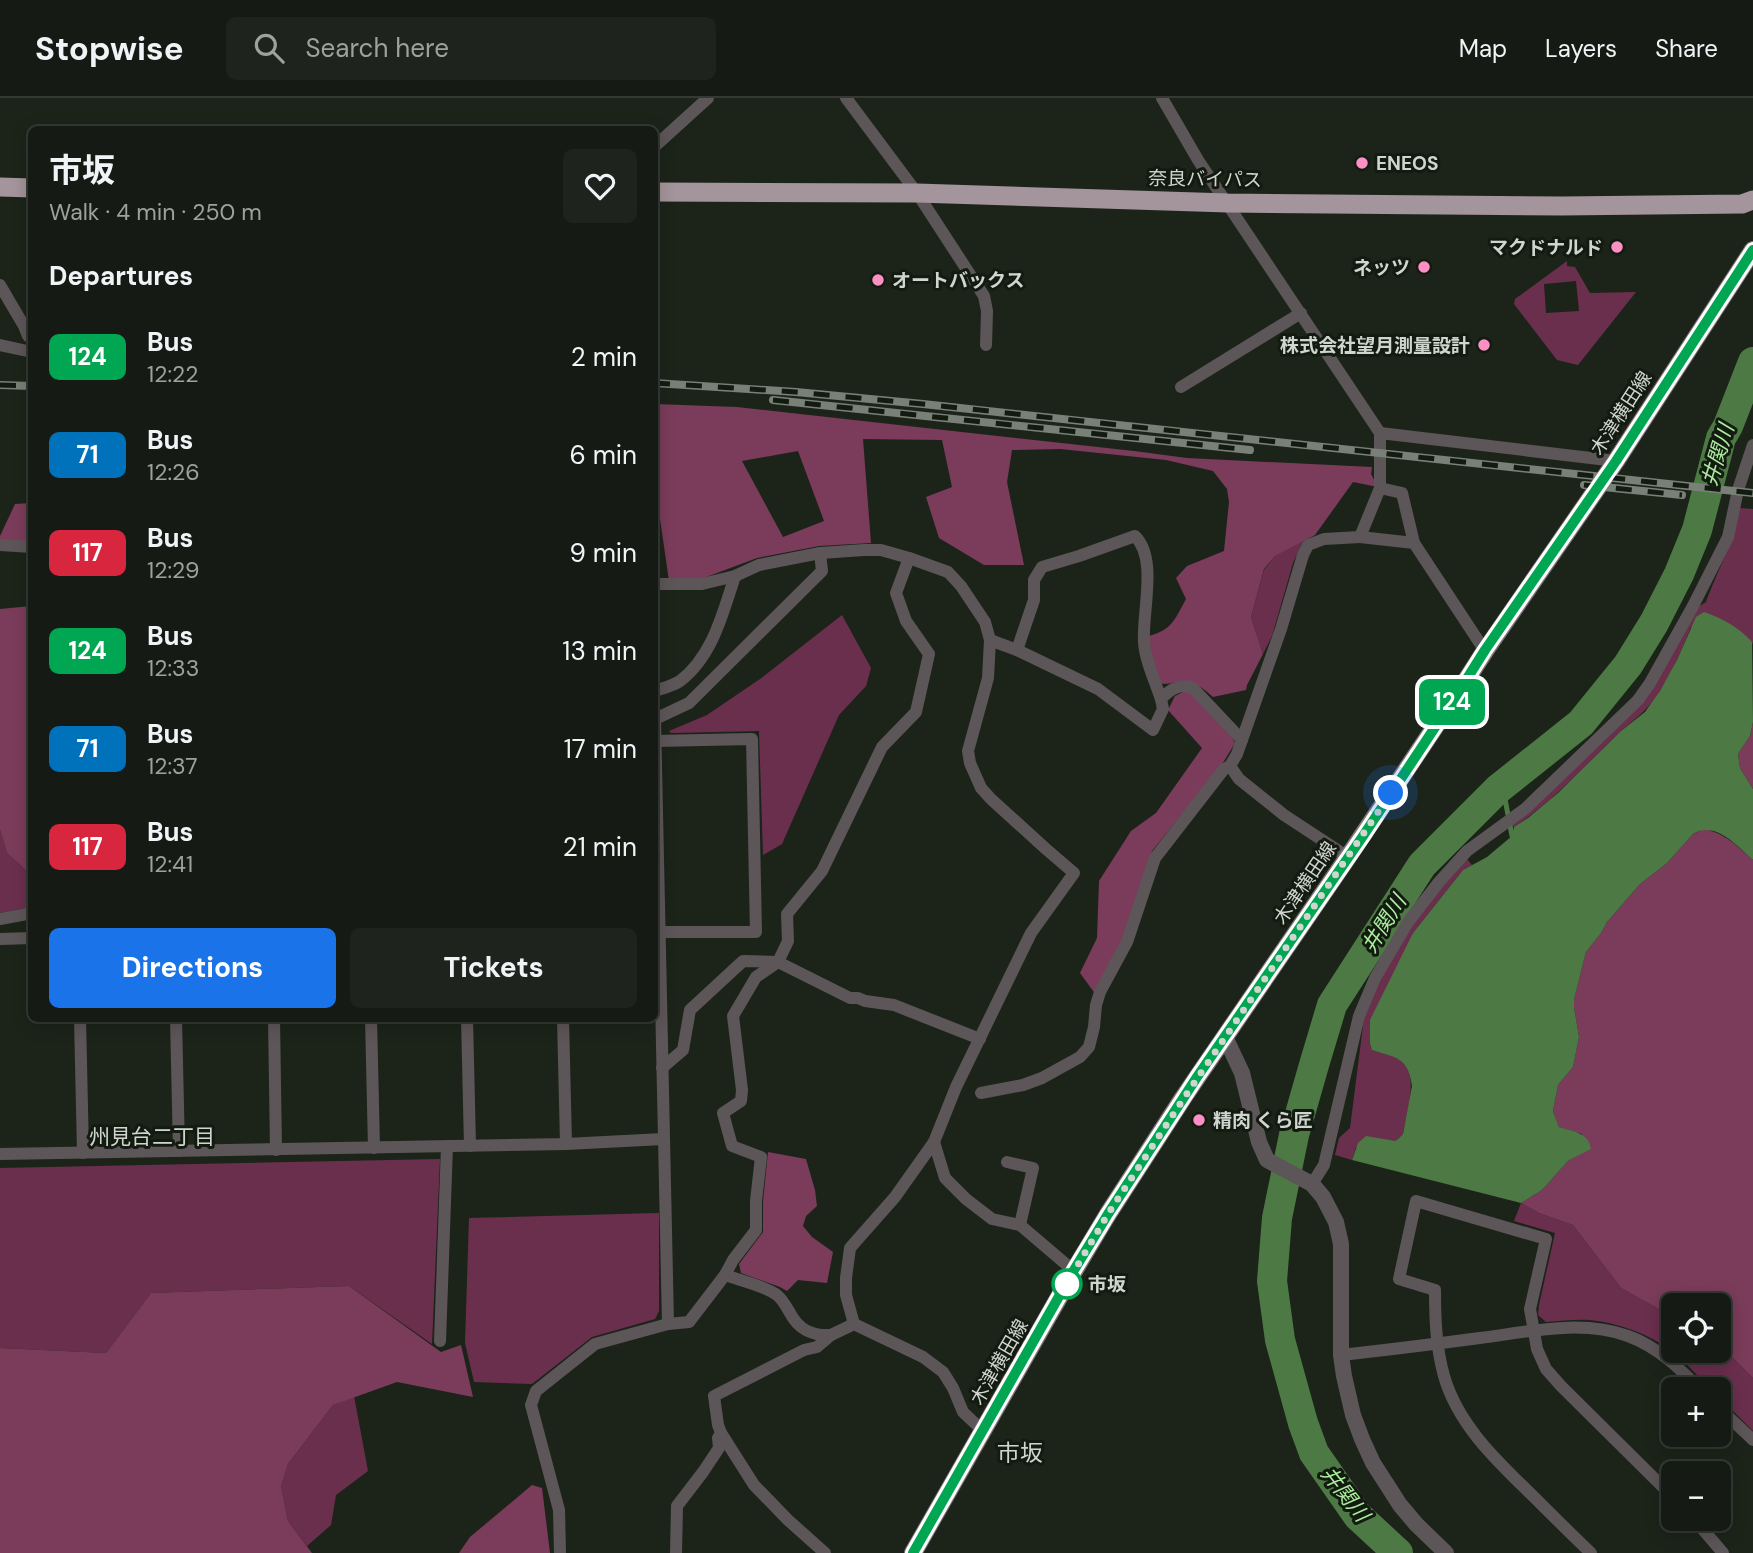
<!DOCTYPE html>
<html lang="en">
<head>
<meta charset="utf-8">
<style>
  :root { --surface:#151b14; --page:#1e241d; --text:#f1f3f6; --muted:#9da1a0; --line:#343934; --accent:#1a73e8 }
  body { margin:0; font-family:"DM Sans","Noto Sans JP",sans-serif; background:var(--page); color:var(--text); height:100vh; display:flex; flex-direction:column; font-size:26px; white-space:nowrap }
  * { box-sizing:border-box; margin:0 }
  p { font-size:23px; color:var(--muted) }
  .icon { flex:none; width:38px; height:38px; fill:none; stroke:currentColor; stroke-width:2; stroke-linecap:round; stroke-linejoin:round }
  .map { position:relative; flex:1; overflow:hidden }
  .drawer { position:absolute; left:28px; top:28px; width:630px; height:896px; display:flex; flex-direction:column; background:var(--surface); border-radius:10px; box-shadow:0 4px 18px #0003,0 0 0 2px var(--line) }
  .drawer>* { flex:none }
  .badge { padding:0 14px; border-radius:10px; font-size:24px; line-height:46px }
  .buttons { position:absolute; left:1661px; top:1195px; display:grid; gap:14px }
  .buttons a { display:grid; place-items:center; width:70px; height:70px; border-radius:10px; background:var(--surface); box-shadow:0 4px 18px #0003,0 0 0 2px var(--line); font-size:35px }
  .you { position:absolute; width:35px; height:35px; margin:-18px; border:5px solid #fff; border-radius:50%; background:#1a73e8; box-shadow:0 0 0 10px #1a73e833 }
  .map>.badge { position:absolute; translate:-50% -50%; box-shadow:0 0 0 4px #fff }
  h2 { padding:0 21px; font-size:26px; line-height:63px }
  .round { display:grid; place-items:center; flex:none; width:74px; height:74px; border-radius:10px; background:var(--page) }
  .overview { display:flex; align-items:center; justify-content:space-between; height:119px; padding:0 21px }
  h1 { font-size:33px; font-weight:700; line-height:52px }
  .button { display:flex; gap:14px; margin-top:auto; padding:14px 21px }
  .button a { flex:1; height:80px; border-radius:10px; background:var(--accent); color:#fff; font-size:28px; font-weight:700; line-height:80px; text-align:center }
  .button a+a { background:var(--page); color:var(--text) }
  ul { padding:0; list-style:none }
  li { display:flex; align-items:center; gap:21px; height:98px; padding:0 21px }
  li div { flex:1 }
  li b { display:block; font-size:26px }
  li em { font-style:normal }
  li .badge { min-width:77px; font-weight:700; text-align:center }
  header { display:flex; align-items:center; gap:42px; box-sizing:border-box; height:98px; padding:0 35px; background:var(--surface); border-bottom:2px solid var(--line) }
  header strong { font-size:33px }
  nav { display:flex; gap:38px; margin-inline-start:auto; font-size:24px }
  .search { width:490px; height:63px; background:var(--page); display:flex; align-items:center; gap:18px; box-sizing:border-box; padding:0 24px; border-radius:10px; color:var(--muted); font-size:26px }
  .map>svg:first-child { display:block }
  .green { fill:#6b2f4e; fill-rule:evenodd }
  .forest { fill:#7a3c5a; fill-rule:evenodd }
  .water { fill:#4d7a44 }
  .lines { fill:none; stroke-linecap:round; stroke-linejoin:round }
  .stream { stroke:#4d7a44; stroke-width:5 }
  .river { stroke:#4d7a44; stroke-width:30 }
  .minor { stroke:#5d5659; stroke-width:12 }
  .tertiary { stroke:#5d5659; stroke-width:16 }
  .secondary { stroke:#7f7378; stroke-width:18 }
  .trunk { stroke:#a4949b; stroke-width:19 }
  .rail-casing { stroke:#798077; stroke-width:8 }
  .rail { stroke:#131b11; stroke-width:5; stroke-dasharray:16; stroke-linecap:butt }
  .line-casing { stroke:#fff; stroke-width:16 }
  .line { stroke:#00a651; stroke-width:10 }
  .walk { stroke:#d0d6cf; stroke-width:7; stroke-dasharray:0 12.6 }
  .poi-dot { fill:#fc8fc3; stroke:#131b11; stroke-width:2.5 }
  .stop-dot { fill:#fff; stroke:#00a651; stroke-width:3.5 }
  .labels { text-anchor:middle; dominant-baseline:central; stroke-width:6; stroke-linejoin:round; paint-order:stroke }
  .poi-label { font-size:19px; font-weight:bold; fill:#d0d6cf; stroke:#131b11; text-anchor:start }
  .street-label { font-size:19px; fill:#d0d6cf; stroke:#131b11 }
  .stop-label { font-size:19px; font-weight:bold; fill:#d0d6cf; stroke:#131b11; text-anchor:start }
  .water-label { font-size:21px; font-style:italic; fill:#abed9e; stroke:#131b11 }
  .neighbourhood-label { font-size:21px; fill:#d0d6cf; stroke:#131b11 }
  .quarter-label { font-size:23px; fill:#d0d6cf; stroke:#131b11 }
</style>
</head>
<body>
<header>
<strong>Stopwise</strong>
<div class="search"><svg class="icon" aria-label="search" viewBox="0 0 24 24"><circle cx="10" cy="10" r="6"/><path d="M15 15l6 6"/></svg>Search here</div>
<nav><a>Map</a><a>Layers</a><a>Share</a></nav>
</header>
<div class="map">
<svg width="1753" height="1455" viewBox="0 0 1753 1455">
  <rect width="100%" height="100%" fill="#1c241a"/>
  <g class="green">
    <path d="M1567,163V168L1575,169L1590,195L1636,194L1578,267L1557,262L1514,206L1515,201ZM1576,183L1579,213L1546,215L1544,186Z"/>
    <path d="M1739,410L1753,411V547L1752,544L1691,529C1682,551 1673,573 1660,593C1648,613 1635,620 1619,635C1585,667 1554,703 1514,729L1511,726L1641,604L1696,510L1706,504C1717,473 1735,443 1739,410Z"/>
    <path d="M1304,441L1293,465L1272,538L1263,556L1251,519L1264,472L1275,458Z"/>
    <path d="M842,517L871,570L866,588L839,617L782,746L763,757L759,633L671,635L669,633L707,617L760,581Z"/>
    <path d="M0,732L7,755L31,777V809L0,815Z"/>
    <path d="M1467,761L1472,767L1463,772L1413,835L1372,952C1381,955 1392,956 1399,961C1421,974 1406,1016 1403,1036L1398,1041L1395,1043L1356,1049L1352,1062L1335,1057L1339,1040L1350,1030L1364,920L1379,882L1412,827L1443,787Z"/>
    <path d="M440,1061L432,1246L349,1188L151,1195L106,1255L0,1250V1070Z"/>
    <path d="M1521,1105L1539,1115L1573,1127L1621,1190L1673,1219V1253H1718L1719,1246L1753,1280V1333L1719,1299L1718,1292L1711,1291C1698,1279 1686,1264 1672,1253C1649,1236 1619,1225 1590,1222C1576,1221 1561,1223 1546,1224L1538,1217L1539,1207L1555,1135L1514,1123Z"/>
    <path d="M659,1115V1213L655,1221L592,1239L532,1286L474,1284L465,1245L469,1120Z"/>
    <path d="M354,1298L368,1373L336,1397L331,1427L307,1448L288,1423L281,1388L288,1366L333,1307Z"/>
  </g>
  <g class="forest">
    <path d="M655,306L737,309L1134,353L1187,360L1372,369L1371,376L1378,389L1353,384L1315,437L1275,458L1264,471L1251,519L1263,556L1247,587L1246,592L1213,599C1201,589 1193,581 1177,584C1170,585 1166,587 1159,585L1148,547L1149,538C1172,532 1175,521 1186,501L1176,480L1187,468L1224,453L1229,404L1227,391L1213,373L1166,362L1060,351L1012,352L1007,384L1024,467H984L939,440L926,399L952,389L942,342L863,341L871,445L819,448L757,460L701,481L669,483L659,414L655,413ZM798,353L824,423L783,439L742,363Z"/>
    <path d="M31,405V444L0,442V438L15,406Z"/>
    <path d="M31,508H32L31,777L7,755L0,732V511Z"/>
    <path d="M1187,592L1227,629L1235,645L1221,668L1152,753L1123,842L1096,897L1080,875L1097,840L1099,783L1131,733L1156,715L1202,650L1168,612L1175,598Z"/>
    <path d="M1753,624V691L1740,670L1738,656L1750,638Z"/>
    <path d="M1704,731C1725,735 1737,748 1753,762V1280L1719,1246L1718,1208H1673V1219L1621,1190L1573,1127L1539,1115L1521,1105L1542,1092L1569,1062L1582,1036L1559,1029L1553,1013L1558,987L1573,969L1579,939L1574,909V902L1586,854L1601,835L1607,824L1640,786L1667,765L1693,736Z"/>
    <path d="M768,1054L806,1061L815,1092L817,1108L806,1118L803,1128L812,1139L833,1154L827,1185L798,1182L787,1193L780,1189L741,1175L739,1166L763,1134V1103Z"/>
    <path d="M349,1188L441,1254L461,1247L473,1299L397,1284L333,1307L288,1366L281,1388L288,1423L312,1455H0V1250L106,1255L151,1195Z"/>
    <path d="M532,1387L542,1390L550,1455H459L470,1439Z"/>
  </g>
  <path class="water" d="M1704,514C1722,520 1740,530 1752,544L1753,624L1750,638L1738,656L1740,670L1753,691V762C1737,748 1715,722 1693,736L1667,765L1640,786L1607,824L1601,835L1586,854L1574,902V909L1579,939L1573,969L1558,987L1553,1013L1559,1029C1573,1033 1589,1035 1591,1051L1569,1062L1542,1092L1521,1105L1352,1062L1358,1045L1366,1038L1395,1043L1398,1041L1403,1036L1412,988C1408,959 1397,960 1372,952L1370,945V922L1413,835L1463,772L1487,759L1512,738L1514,729L1528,720L1558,695L1621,633L1645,614L1660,593L1677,562L1696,519Z"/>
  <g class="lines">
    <path class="stream" d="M1498,691L1505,701L1512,738"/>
    <path class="river" d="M1398,1455L1358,1418L1314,1355L1303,1325L1280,1242L1272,1183L1277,1120L1294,1037L1314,967L1332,907L1422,767L1498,691L1581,625L1628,567L1654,525L1679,476L1697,432L1721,340L1728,328L1753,264"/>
    <g class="minor">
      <path d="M846,0L917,95L984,198L987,213L986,247"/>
      <path d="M1162,0L1198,62L1380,335V390L1360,439L1324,441L1308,447L1303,457L1281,531L1237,656L1230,668L1239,681L1284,717L1348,759"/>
      <path d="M654,49L708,0"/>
      <path d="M0,187L24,228L28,238L32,239"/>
      <path d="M0,247L32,254"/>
      <path d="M1181,289L1301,215"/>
      <path d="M1380,335L1616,363"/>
      <path d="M1380,390L1402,395L1414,445"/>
      <path d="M1360,439L1414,445L1485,553"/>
      <path d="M0,447L32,449"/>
      <path d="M654,486H702L735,478L759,467L820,455L864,452H881L909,460L948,474L961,488L985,524L990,542L988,580L968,653L970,665L981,690L991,701L1046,751L1074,775L1031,835L956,989L934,1044L895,1099L850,1150L846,1180V1197L854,1226L923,1259L943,1274L953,1290L963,1314L983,1333"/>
      <path d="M990,542L1017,552L1098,591L1153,632L1163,611L1161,601C1170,591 1180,585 1193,590L1242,642"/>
      <path d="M1017,552L1034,502V482L1042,469L1079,458L1135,438C1158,461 1142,513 1144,544C1145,562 1155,583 1161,601"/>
      <path d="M654,593C663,590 673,588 680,583C713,558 723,514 735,478"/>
      <path d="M654,643L752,641L756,834H659"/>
      <path d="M0,821L32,815"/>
      <path d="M0,841L32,840"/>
      <path d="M80,920L83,1055"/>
      <path d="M176,920L179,1053"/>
      <path d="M274,920L276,1052"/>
      <path d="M371,920L374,1050"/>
      <path d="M467,920L470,1048"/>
      <path d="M563,920L566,1046"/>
      <path d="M662,970L683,952L690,912L743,863L778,864L850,900H858L865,903L894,907L980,941"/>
      <path d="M981,995L1023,987L1042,980L1080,959L1089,949L1094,929L1096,907L1100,894L1127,844L1155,760L1224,671L1230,668"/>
      <path d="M934,1044L945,1080L966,1101L992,1121L1020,1127L1074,1173"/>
      <path d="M0,1056L566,1046L663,1041"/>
      <path d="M1007,1064L1033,1070L1020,1127"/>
      <path d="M1312,1086L1324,1067L1359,918L1375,880L1408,824L1439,784L1467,753L1526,710L1638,602L1650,585L1693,508L1728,439L1738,392L1753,347"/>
      <path d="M725,1177L733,1162L756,1132V1103L761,1059L732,1048L723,1015L741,1003L742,992L733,918L756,879L778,864L788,843L787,816L822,773L882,649L916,614L929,556L906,523L896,495L909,460"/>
      <path d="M668,1226L655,621L689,605L822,473L820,455"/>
      <path d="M440,1243L447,1048"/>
      <path d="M1341,1257C1387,1252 1434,1246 1480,1240C1528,1234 1581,1221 1628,1238C1658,1249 1679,1270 1701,1292"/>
      <path d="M1718,1309L1753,1342"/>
      <path d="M721,1335L754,1387L788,1422L825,1455"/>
      <path d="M1694,1421L1723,1455"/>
      <path d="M560,1455L559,1412L531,1307L536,1293L595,1246L668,1226L689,1224L725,1177C741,1183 763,1187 777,1197C783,1202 786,1208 790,1215C799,1232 812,1238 831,1237"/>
      <path d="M676,1455L677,1408L703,1374L719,1350L718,1340L721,1335L718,1327L714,1298L804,1252L817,1249L831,1237L854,1226"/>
      <path d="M1591,1455C1571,1436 1552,1417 1533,1398C1497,1363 1458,1327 1444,1278C1436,1249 1435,1221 1435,1192L1399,1181L1416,1103L1546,1141L1530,1211L1537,1251L1546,1271L1561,1288L1673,1399"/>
    </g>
    <path class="tertiary" d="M1225,939L1242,975L1259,1044L1267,1062L1312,1086L1323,1099L1336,1124L1341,1146V1257L1344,1278L1353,1317L1362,1341L1373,1365L1400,1407L1416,1426L1446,1455"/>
    <path class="secondary" d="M913,1455L1074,1173L1108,1116L1183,1000L1348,759L1463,587L1485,553L1616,363L1753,152"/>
    <g class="trunk">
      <path d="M0,89L32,90"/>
      <path d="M654,94L917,95L1228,105L1562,108L1742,106L1753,102"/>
    </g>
    <defs>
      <g id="rail">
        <path d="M654,285L796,294L923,306L1753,395"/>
        <path d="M0,287L32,288"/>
        <path d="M773,302L1250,352"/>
        <path d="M1584,387L1682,397"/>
      </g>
    </defs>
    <use href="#rail" class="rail-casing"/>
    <use href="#rail" class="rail"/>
  </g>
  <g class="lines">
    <defs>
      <path id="line" d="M913,1455L1074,1172L1108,1116L1197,979L1363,738L1463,587L1485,552L1616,363L1753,152"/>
    </defs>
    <use href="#line" class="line-casing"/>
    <use href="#line" class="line"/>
    <path class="walk" d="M1067,1186L1063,1192L1108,1116L1184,1000L1391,695"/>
  </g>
  <g class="poi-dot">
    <circle cx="1362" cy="65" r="7"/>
    <circle cx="1617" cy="149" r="7"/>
    <circle cx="1424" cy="169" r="7"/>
    <circle cx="878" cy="182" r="7"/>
    <circle cx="1484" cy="247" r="7"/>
    <circle cx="1199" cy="1022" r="7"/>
  </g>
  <circle class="stop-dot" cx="1067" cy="1186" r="14"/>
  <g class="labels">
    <g class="poi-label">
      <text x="1376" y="65">ENEOS</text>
      <text x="1603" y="149" text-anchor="end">マクドナルド</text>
      <text x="1410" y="169" text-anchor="end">ネッツ</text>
      <text x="892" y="182">オートバックス</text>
      <text x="1470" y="247" text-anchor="end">株式会社望月測量設計</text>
      <text x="1213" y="1022">精肉 くら匠</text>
    </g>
    <g class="street-label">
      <text transform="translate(1205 81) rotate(1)">奈良バイパス</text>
      <text transform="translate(1621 315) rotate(-57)">木津横田線</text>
      <text transform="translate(1305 785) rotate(-56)">木津横田線</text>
      <text transform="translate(999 1264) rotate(-60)">木津横田線</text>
    </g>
    <g class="stop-label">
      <text x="1088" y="1186">市坂</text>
    </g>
    <g class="water-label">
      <text transform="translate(1718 357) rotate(-73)">井関川</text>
      <text transform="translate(1384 826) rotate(-58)">井関川</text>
      <text transform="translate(1345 1396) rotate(52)">井関川</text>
    </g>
    <g class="neighbourhood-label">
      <text x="152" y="1039">州見台二丁目</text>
    </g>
    <g class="quarter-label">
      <text x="1020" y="1355">市坂</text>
    </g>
  </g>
</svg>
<div class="buttons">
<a><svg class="icon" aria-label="locate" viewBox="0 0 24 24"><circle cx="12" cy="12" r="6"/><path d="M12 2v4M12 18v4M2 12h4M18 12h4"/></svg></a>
<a>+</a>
<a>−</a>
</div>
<div class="you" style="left:1391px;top:695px"></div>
<b class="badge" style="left:1452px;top:604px;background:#00a651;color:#fff">124</b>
<section class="drawer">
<div class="overview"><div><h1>市坂</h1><p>Walk · 4 min · 250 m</p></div><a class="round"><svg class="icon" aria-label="heart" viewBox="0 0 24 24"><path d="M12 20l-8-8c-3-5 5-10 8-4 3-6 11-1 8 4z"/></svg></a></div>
<h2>Departures</h2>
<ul>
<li><span class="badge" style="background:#00a651;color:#fff">124</span><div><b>Bus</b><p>12:22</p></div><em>2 min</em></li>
<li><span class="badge" style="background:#0072bc;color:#fff">71</span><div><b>Bus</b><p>12:26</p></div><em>6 min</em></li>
<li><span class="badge" style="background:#d7263d;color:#fff">117</span><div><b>Bus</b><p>12:29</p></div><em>9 min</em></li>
<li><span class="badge" style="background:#00a651;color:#fff">124</span><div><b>Bus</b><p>12:33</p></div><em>13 min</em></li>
<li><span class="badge" style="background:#0072bc;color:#fff">71</span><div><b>Bus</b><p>12:37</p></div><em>17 min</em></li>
<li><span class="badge" style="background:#d7263d;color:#fff">117</span><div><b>Bus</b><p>12:41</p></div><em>21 min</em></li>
</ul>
<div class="button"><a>Directions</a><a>Tickets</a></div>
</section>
</div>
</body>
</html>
